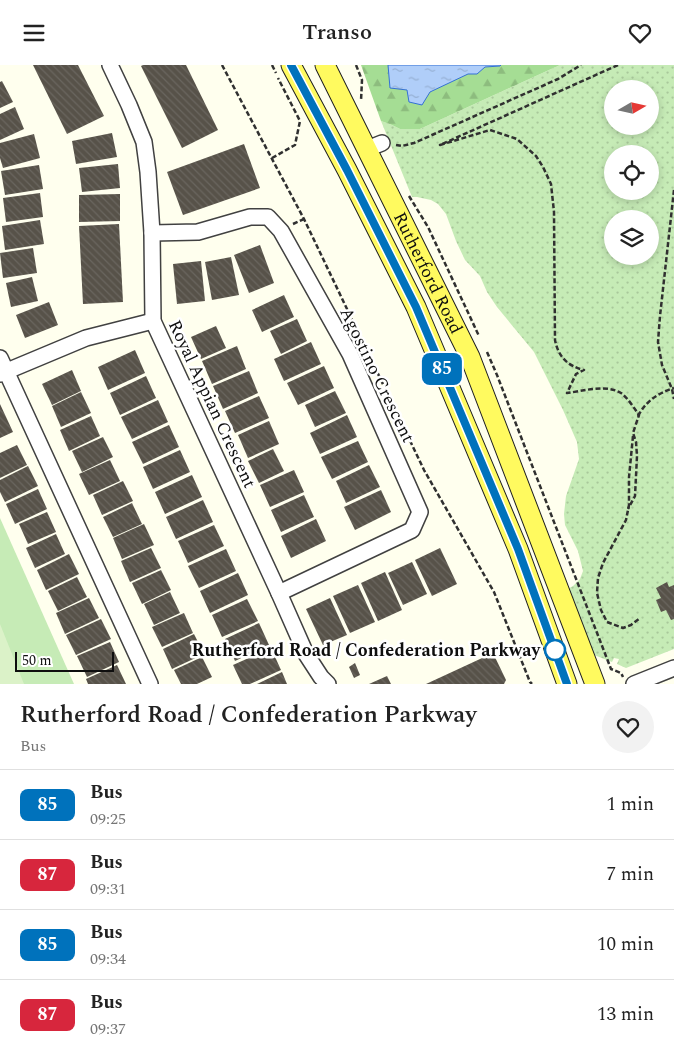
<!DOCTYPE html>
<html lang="en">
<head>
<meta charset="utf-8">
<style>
  :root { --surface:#fff; --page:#f2f2f2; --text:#222; --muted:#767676; --line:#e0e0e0 }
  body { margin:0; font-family:Spectral,serif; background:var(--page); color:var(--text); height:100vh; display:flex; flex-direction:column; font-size:19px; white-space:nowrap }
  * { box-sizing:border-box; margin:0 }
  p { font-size:16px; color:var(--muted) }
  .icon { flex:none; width:28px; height:28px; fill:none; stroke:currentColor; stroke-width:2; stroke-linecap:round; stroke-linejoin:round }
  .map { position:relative; height:619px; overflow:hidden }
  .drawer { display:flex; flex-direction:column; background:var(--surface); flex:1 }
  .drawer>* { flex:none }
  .badge { padding:0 10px; border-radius:8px; font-size:18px; line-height:32px }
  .needle { width:32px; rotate:81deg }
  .tools { position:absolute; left:604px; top:15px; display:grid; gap:10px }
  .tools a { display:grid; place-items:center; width:55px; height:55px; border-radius:50%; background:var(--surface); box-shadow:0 2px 8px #0003; font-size:25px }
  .scale { position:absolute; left:15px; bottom:12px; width:99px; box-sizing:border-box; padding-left:5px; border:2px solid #0e0e0e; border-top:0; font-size:14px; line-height:18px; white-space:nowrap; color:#0e0e0e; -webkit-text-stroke:4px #fff; paint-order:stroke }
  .map>.badge { position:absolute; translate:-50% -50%; box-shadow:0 0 0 2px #fff }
  .round { display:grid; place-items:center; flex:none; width:52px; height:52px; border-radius:26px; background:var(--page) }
  .head { display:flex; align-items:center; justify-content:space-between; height:85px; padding:0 20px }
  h1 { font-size:24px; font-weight:600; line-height:38px }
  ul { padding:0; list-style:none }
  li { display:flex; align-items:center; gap:15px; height:70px; padding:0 20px; border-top:1px solid var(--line) }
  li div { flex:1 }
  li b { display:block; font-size:19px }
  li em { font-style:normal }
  li .badge { min-width:55px; font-weight:700; text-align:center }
  header { display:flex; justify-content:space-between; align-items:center; height:65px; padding:0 20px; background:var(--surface); font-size:22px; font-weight:600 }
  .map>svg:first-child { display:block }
  .grass { fill:url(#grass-dots); fill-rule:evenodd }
  .forest { fill:url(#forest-firs) }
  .park { fill:#c6ebb6 }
  .pitch { fill:#dbf2c8 }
  .water { fill:url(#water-ripples); stroke:#3471d4 }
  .building { fill:url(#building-back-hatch) }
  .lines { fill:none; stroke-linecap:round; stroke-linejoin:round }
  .minor-casing { stroke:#414141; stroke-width:18 }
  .major-casing { stroke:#1f1f1f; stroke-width:21 }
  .path { stroke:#303030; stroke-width:2.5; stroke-dasharray:5 2.5; stroke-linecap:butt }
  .minor { stroke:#fff; stroke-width:15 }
  .major { stroke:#fffa5f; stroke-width:19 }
  .line-casing { stroke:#fff; stroke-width:11 }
  .line { stroke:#0072bc; stroke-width:8 }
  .stop-dot { fill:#fff; stroke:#0072bc; stroke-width:2.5 }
  .labels { text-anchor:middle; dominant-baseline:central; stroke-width:5; stroke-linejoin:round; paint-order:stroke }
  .street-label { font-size:18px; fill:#0e0e0e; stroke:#fff }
  .stop-label { font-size:18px; font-weight:bold; fill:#0e0e0e; stroke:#fff; text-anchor:end }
</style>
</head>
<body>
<header><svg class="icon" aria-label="menu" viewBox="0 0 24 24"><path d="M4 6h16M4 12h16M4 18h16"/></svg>Transo<svg class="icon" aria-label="heart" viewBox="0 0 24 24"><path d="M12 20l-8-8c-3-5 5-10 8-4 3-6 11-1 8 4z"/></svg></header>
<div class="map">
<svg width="674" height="619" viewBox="0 0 674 619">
  <defs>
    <pattern id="grass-dots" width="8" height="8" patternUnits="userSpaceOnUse" patternTransform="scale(1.25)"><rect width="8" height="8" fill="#c6ebb6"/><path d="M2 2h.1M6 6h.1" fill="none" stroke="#a9c89b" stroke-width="1.8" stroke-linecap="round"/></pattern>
    <pattern id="forest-firs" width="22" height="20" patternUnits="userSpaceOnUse" patternTransform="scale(1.25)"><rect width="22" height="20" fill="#a5dd94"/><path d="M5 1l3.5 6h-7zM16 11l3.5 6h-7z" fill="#8dbc7e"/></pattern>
    <pattern id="water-ripples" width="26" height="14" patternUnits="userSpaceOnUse" patternTransform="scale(1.25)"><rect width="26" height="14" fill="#b0cef9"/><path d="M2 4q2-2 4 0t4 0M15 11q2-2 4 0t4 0" fill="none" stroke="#96b0d4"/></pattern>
    <pattern id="building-back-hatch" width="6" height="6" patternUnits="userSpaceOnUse" patternTransform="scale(1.25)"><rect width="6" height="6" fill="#575249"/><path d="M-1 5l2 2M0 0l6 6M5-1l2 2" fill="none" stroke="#6a665f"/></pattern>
  </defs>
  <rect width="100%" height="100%" fill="#ffe"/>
  <path class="grass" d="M560,0H674V584L626,603L617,599L619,594L614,593L612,597L589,588L566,525L573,521L580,514L583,506L578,486L565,460L564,449L566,431L579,394L577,377L563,345L534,287L497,242L487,227L480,211L465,195L456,176L446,149L438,139L431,135L417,132H412L381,56L392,60L400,64H420ZM612,24H650V61H612ZM612,89H650V126H612ZM612,154H650V191H612Z"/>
  <path class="forest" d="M361,0H560L420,64H400L392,60L381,56Z"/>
  <path class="park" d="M0,453L74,619H0Z"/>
  <path class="pitch" d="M0,559L24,619H0Z"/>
  <path class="water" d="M388,0H501L500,1L485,2L477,9H468L430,27L422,40L409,37L407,25L390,23Z"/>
  <g class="building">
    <path d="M33,0H78L104,51L67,69Z"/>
    <path d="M143,0H186L218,65L182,83L141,1Z"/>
    <path d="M2,16L13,37L0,43V17Z"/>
    <path d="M15,42L24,64L0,75V49Z"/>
    <path d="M112,68L117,92L76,99L72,76Z"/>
    <path d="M34,69L40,93L3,103L0,93V78Z"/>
    <path d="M244,79L260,123L183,150L167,107Z"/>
    <path d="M118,99L120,123L82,127L79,103Z"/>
    <path d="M39,100L43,124L5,130L1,106Z"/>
    <path d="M40,128L43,152L6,157L3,133Z"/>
    <path d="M120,129V156L79,157V130Z"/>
    <path d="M40,155L44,179L5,185L2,161Z"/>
    <path d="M119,159L123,237L83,239L79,161Z"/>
    <path d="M260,180L274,218L249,228L234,190Z"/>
    <path d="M33,183L37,208L3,213L0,188Z"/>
    <path d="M231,192L239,230L212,235L205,197Z"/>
    <path d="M201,196L205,236L177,239L173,199Z"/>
    <path d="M32,212L38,236L11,242L6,218Z"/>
    <path d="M284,230L294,252L262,267L252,245Z"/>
    <path d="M49,237L58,260L25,273L16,250Z"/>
    <path d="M297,254L307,276L281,289L270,266Z"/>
    <path d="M216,261L226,283L201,294L191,272Z"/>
    <path d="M311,277L321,299L284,316L274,294Z"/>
    <path d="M237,281L246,304L212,319L202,296Z"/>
    <path d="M135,285L145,308L108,325L98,302Z"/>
    <path d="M324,301L334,323L298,340L287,318Z"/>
    <path d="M72,305L81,326L52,340L42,319Z"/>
    <path d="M249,306L258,328L223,344L213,321Z"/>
    <path d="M146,311L156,333L120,350L110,328Z"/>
    <path d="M335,326L346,348L315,362L305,340Z"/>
    <path d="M81,327L91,348L61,362L52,341Z"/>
    <path d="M259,331L269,353L235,368L225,346Z"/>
    <path d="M158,335L168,357L132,374L121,352Z"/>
    <path d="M0,339L13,367L0,373Z"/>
    <path d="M347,350L357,372L320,389L310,368Z"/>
    <path d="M91,351L100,371L69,386L60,365Z"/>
    <path d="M269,356L279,379L248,393L238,370Z"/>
    <path d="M169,360L179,382L143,399L132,377Z"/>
    <path d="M103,372L113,392L82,407L72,386Z"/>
    <path d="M358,376L368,397L332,414L321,392Z"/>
    <path d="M17,380L27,400L0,413V388Z"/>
    <path d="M273,384L284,406L259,418L248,396Z"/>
    <path d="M180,385L190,407L153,424L143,402Z"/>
    <path d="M110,395L120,416L89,430L79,409Z"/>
    <path d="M369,400L380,422L346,438L336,416Z"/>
    <path d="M28,401L38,421L5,437L0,427V415Z"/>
    <path d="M294,405L304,427L270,442L260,420Z"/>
    <path d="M192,410L202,432L165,449L155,427Z"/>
    <path d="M123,416L133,436L102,450L93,430Z"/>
    <path d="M38,424L47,444L15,459L6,439Z"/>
    <path d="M381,425L391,447L355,465L344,442Z"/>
    <path d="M304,430L314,452L281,467L271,445Z"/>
    <path d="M203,435L213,457L176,474L166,452Z"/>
    <path d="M132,438L142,459L113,472L103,452Z"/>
    <path d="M47,447L56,467L28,479L19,459Z"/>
    <path d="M316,454L326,476L291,493L281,471Z"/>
    <path d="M144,459L154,480L122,494L113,473Z"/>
    <path d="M214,460L224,481L188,498L178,476Z"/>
    <path d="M56,469L65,489L35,503L26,483Z"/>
    <path d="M151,483L161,503L130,517L121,496Z"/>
    <path d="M440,483L457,519L432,531L415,495Z"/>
    <path d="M226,484L236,506L199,523L188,501Z"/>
    <path d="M69,489L79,509L46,525L37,505Z"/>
    <path d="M412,497L427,529L403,540L388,508Z"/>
    <path d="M161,505L171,525L142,539L132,518Z"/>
    <path d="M385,507L402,545L378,556L361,518Z"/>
    <path d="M238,508L248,530L210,548L200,526Z"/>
    <path d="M77,512L87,532L58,546L48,526Z"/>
    <path d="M667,517L669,522L674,520V554L671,555L666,545L661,547L656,535L661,533L656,523Z"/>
    <path d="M358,520L375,557L350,568L333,531Z"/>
    <path d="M170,527L180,548L154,560L144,539Z"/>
    <path d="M89,533L99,553L65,569L56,548Z"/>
    <path d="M330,533L347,570L323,580L306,544Z"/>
    <path d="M247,534L258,556L222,572L212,550Z"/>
    <path d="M184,548L193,568L162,582L152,562Z"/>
    <path d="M101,554L111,574L76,590L66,570Z"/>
    <path d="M259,558L269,580L235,596L225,574Z"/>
    <path d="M194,569L204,589L172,604L163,584Z"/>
    <path d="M110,577L119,597L87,612L77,591Z"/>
    <path d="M271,583L281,605L250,619H242L233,600Z"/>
    <path d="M493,588L506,615L504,619H426Z"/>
    <path d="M202,592L212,612L197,619H181L174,605Z"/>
    <path d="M355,598L360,610L354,613L349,602Z"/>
    <path d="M117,600L126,619H88L86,614Z"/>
    <path d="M282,607L287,619H257Z"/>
    <path d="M387,611L391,619H369Z"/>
  </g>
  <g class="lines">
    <defs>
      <g id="minor">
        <path d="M110,0L129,40L144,77L148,107L152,168L153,256L279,528L306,589L321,612L328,619"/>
        <path d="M367,84L382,78"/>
        <path d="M152,168L198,167L250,152H268L281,166L350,289L420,447L412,465L279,528"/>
        <path d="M0,293L150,619"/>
        <path d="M0,309L86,273L153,256"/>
        <path d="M634,619L674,603"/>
      </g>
      <g id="major">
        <path d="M291,0L347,105L416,242L518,484L567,619"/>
        <path id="s1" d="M325,0L470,292L595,619"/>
      </g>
    </defs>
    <use href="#minor" class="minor-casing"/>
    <use href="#major" class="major-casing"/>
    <g class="path">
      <path d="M222,0L304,154L424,405L494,527L530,617L532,619"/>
      <path d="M272,0L276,8"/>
      <path d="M356,0L362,15L361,36"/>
      <path d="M618,0L440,80L490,65L517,74L536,91L543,102L551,119L554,147L555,275C558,291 567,301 584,305L576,309L567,328C583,326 606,319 621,328C628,333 634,343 639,350L633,368L636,377L637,391L635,431L628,444"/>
      <path d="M396,80L402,81L414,78L558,14L581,0"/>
      <path d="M272,93L295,80L300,56L278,13"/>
      <path d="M674,125L660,251L658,277L662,300L672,324L674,334"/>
      <path d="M409,131L428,162L479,271"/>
      <path d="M293,159L304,154"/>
      <path d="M487,287L497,310L611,604L621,608L623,612"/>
      <path d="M638,351C646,336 658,328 674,323"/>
      <path d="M633,371L629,412V440L626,455L603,498L598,513L597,528L601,545L607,557L623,563L631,560L639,554"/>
    </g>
    <use href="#minor" class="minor"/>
    <use href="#major" class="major"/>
  </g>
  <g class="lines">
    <defs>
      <path id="line" d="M291,0L347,105L416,242L518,484L567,619"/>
    </defs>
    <use href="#line" class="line-casing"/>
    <use href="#line" class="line"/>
  </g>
  <circle class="stop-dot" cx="555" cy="585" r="10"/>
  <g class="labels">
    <g class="street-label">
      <text stroke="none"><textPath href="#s1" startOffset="232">Rutherford Road</textPath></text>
      <text transform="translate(377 310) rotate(64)">Agostino Crescent</text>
      <text transform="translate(212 339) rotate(65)">Royal Appian Crescent</text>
    </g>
    <g class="stop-label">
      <text x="540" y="585">Rutherford Road / Confederation Parkway</text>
    </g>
  </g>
</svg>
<div class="tools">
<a><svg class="needle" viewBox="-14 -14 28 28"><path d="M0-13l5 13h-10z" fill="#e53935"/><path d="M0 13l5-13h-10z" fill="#767676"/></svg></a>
<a><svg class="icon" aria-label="locate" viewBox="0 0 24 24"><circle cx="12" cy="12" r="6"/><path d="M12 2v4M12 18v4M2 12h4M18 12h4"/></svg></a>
<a><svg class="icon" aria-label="layers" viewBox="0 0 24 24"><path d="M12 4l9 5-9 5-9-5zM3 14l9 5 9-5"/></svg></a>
</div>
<div class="scale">50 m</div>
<b class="badge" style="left:442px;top:304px;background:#0072bc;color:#fff">85</b>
</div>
<section class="drawer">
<div class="head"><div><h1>Rutherford Road / Confederation Parkway</h1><p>Bus</p></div><a class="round"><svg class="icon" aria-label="heart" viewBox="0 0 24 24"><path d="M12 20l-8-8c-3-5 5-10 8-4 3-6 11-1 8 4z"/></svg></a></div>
<ul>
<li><span class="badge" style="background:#0072bc;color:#fff">85</span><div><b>Bus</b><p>09:25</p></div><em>1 min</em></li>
<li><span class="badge" style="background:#d7263d;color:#fff">87</span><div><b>Bus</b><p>09:31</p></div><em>7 min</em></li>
<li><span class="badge" style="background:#0072bc;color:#fff">85</span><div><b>Bus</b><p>09:34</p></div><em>10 min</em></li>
<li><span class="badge" style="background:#d7263d;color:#fff">87</span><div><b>Bus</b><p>09:37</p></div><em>13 min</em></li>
</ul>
</section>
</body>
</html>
